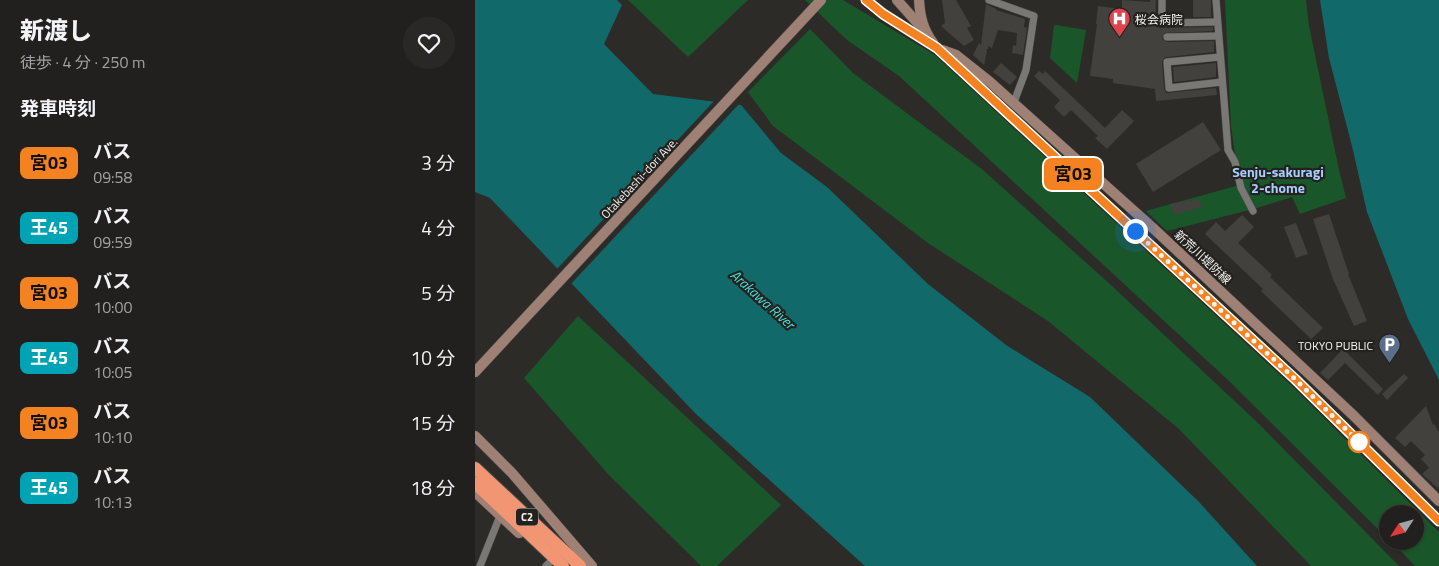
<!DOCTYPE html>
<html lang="ja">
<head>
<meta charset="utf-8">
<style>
  :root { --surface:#22201e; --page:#2a2827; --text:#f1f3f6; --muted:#a2a3a4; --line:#3f3e3c }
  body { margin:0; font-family:"Titillium Web","Noto Sans JP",sans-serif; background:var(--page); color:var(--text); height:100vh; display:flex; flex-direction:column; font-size:19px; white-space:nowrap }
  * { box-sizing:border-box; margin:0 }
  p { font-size:16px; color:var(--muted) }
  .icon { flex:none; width:28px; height:28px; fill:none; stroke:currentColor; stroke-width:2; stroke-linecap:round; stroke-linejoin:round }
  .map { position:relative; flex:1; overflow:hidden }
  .panel { display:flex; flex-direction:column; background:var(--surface); width:475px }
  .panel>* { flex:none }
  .badge { padding:0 10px; border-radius:8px; font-size:18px; line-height:32px }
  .needle { width:32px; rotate:234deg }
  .tools { position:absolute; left:904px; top:505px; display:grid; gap:10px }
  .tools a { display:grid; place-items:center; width:45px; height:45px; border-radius:50%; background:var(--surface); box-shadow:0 1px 4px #0004,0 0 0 1px var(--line); font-size:25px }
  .you { position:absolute; width:25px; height:25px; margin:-12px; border:4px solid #fff; border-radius:50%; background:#1a73e8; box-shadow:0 0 0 8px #1a73e833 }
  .map>.badge { position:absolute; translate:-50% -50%; box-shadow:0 0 0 2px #fff }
  h2 { padding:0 20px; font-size:19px; line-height:45px }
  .round { display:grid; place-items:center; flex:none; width:52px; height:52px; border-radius:26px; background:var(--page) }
  .headline { display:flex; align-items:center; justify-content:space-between; height:85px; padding:0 20px }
  h1 { font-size:24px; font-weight:800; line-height:38px }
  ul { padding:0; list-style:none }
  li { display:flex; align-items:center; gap:15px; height:65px; padding:0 20px }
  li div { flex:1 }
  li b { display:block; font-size:19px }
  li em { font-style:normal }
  li .badge { min-width:55px; font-weight:700; text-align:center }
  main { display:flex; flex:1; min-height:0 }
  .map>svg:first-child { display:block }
  .green { fill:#19572a }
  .water { fill:#12696a }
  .pier { fill:#2d2b28 }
  .building { fill:#43413e }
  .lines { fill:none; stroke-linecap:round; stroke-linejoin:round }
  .street-casing { stroke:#4b4a47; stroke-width:8 }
  .secondary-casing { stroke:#4b4a47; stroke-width:11 }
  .highway-casing { stroke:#4b4a47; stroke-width:14 }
  .street { stroke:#7a7874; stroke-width:7 }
  .secondary { stroke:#9e8174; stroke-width:10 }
  .highway { stroke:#f29573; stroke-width:12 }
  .line-casing { stroke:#fff; stroke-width:11 }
  .line { stroke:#f58220; stroke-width:8 }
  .walk { stroke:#f4f3f0; stroke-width:5; stroke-dasharray:0 9 }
  .stop-dot { fill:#fff; stroke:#f58220; stroke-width:2.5 }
  .labels { text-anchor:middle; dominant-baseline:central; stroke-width:4.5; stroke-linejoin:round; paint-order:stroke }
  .shield { fill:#23221e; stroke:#b5b4b1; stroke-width:1 }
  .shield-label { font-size:11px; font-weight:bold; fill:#f4f3f0 }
  .poi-label { font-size:12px; fill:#f4f3f0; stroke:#23221e; text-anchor:start }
  .street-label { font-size:12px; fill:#f4f3f0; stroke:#23221e }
  .neighbourhood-label { font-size:14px; font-weight:bold; fill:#a7ceff; stroke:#23221e }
  .water-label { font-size:14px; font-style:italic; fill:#45e0e0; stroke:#23221e }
</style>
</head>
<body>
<main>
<section class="panel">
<div class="headline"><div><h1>新渡し</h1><p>徒歩 · 4 分 · 250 m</p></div><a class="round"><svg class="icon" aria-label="heart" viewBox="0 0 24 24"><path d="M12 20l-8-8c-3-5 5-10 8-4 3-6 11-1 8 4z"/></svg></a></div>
<h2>発車時刻</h2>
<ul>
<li><span class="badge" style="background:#f58220;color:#111">宮03</span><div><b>バス</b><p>09:58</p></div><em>3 分</em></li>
<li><span class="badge" style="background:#00a3b4;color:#fff">王45</span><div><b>バス</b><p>09:59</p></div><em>4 分</em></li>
<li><span class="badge" style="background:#f58220;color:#111">宮03</span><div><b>バス</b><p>10:00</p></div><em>5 分</em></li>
<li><span class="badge" style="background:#00a3b4;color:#fff">王45</span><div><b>バス</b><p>10:05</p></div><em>10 分</em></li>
<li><span class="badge" style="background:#f58220;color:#111">宮03</span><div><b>バス</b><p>10:10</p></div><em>15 分</em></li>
<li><span class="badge" style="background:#00a3b4;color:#fff">王45</span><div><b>バス</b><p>10:13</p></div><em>18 分</em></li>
</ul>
</section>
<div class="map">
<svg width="964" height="566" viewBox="0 0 964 566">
  <rect width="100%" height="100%" fill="#2d2b28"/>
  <g class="green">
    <path d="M153,0H273L213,57Z"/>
    <path d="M330,0H368L460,55L817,386L964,532V566H940L916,541H940V514H912V538L753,380L424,76L372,40Z"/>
    <path d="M750,0H831L834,26L864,170L871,198L825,214L817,197L782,208L692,231L671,211L768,184L760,154L756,126Z"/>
    <path d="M581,25L611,30L602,83L575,58L579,26Z"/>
    <path d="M335,29L378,73L508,170L637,286L784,424L924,566H836L704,429L573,321L453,243L298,126L273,92Z"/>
    <path d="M103,316L306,505L242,566H226L133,474L49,378Z"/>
  </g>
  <g class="water">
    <path d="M0,0H142L147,5L129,44L178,94L266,105L306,153L352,187L453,284L531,345L615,397L724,502L782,566H390L221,414L15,198L0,192Z"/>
    <path d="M845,0H964V380L933,319L892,212L877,146L854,58Z"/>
  </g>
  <path class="pier" d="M240,100L265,103L95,285L81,270Z"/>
  <g class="building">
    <path d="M467,0H481L496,26L492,28L499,40L489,46L466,26L470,23Z"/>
    <path d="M647,0L675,2V0H681L680,25L685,28L738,27V31L689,33L687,39L692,42L739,41V52L692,57L689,58L687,62L689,88L691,93L741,88L742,95L681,101L680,89L638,83V79L615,76L622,24H621L623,6L647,9Z"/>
    <rect x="718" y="0" width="18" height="17"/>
    <path d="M511,4L521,9V10L550,19L549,27L552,28L548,55L537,53L538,45L541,46L542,33L523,30L517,48L513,46V49H511L512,51L509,65L498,55L504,43L506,45Z"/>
    <path d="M526,63L542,77L535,85L518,72Z"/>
    <path d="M741,63V77L699,82L698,67Z"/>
    <path d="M564,71L568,74L570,71L630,128L647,110L659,121L632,149L620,138L623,136L596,110L589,117L579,107L585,100L559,76Z"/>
    <path d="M728,122L746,150L678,192L661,164Z"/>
    <path d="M724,199L727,207L699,215L695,204L714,200V202Z"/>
    <path d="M854,214L874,274H873L892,321L879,326L858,279L838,219Z"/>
    <path d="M767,215L779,227L763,243L797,275L795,277L848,328L836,339L786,291L788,289L730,234L741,222L750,231Z"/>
    <path d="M821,223L833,254L821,258L809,227Z"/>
    <path d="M868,349L908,389L903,395L870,363L853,380L845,373Z"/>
    <path d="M929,374L933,378L912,400L907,394Z"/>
    <path d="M951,406L958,425L959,424L964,432V489L947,474L954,468L946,459L950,455L936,441L930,447L920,438Z"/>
  </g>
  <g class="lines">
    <defs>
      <g id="street">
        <path d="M514,0L559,16L551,70L539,102"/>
        <path d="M687,0V23L742,22"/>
        <path d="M741,0L753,150L760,162L766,188L778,211"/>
        <path d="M692,37L743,36"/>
        <path d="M745,57L692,62L694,88L747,82"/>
        <path d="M5,566L25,516"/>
        <path d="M71,566L75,562"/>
      </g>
      <g id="secondary">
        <path d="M391,0L408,13L462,48L820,379L964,521"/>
        <path d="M422,0L446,27"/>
        <path d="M444,0C445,17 448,29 458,43"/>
        <path d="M467,50L481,55L515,82L679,229L878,415L964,501"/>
        <path d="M0,372L346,0"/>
        <path d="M0,436L37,473L117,566"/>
        <path d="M0,492L44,533"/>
      </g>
      <g id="highway">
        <path d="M0,468L105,566"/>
        <path d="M0,483L88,566"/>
      </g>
    </defs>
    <use href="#street" class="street-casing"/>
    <use href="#secondary" class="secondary-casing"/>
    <use href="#highway" class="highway-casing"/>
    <use href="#street" class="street"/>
    <use href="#secondary" class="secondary"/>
    <use href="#highway" class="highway"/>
  </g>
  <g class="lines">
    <defs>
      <path id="line" d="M391,0L408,14L462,48L820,379L964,521"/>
    </defs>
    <use href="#line" class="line-casing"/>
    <use href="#line" class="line"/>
    <path class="walk" d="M660,231L820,379L884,442"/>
  </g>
  <defs>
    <symbol id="hospital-pin" viewBox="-11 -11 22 30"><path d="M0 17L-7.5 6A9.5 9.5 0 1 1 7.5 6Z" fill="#e0444e" stroke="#23221e"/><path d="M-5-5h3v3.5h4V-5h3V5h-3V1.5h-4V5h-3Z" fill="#fff"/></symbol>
    <symbol id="parking-pin" viewBox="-11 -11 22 30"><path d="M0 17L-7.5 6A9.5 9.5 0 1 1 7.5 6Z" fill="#5c6f8a" stroke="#23221e"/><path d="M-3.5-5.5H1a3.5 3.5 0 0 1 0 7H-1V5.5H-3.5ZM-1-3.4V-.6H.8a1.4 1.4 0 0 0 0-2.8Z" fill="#fff"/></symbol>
  </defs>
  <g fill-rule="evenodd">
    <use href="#hospital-pin" x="632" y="6" width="25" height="34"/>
    <use href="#parking-pin" x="902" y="332" width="25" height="34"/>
  </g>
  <circle class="stop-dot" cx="884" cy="442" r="10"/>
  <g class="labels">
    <rect class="shield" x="41" y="508.5" width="22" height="17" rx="4"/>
    <g class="shield-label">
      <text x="52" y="517">C2</text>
    </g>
    <g class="poi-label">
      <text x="660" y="19">桜会病院</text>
      <text x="898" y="345" text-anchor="end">TOKYO PUBLIC</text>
    </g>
    <g class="street-label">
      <text transform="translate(164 178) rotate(-47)">Otakebashi-dori Ave.</text>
      <text transform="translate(728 257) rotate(43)">新荒川堤防線</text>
    </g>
    <g class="neighbourhood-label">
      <text x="803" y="171">Senju-sakuragi<tspan x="803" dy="16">2-chome</tspan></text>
    </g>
    <g class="water-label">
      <text transform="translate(288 299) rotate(42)">Arakawa River</text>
    </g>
  </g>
</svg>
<div class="tools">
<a><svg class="needle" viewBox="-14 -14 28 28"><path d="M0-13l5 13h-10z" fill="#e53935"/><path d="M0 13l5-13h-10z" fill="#a2a3a4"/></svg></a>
</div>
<div class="you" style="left:660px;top:231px"></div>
<b class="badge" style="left:598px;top:174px;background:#f58220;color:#111">宮03</b>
</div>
</main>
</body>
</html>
